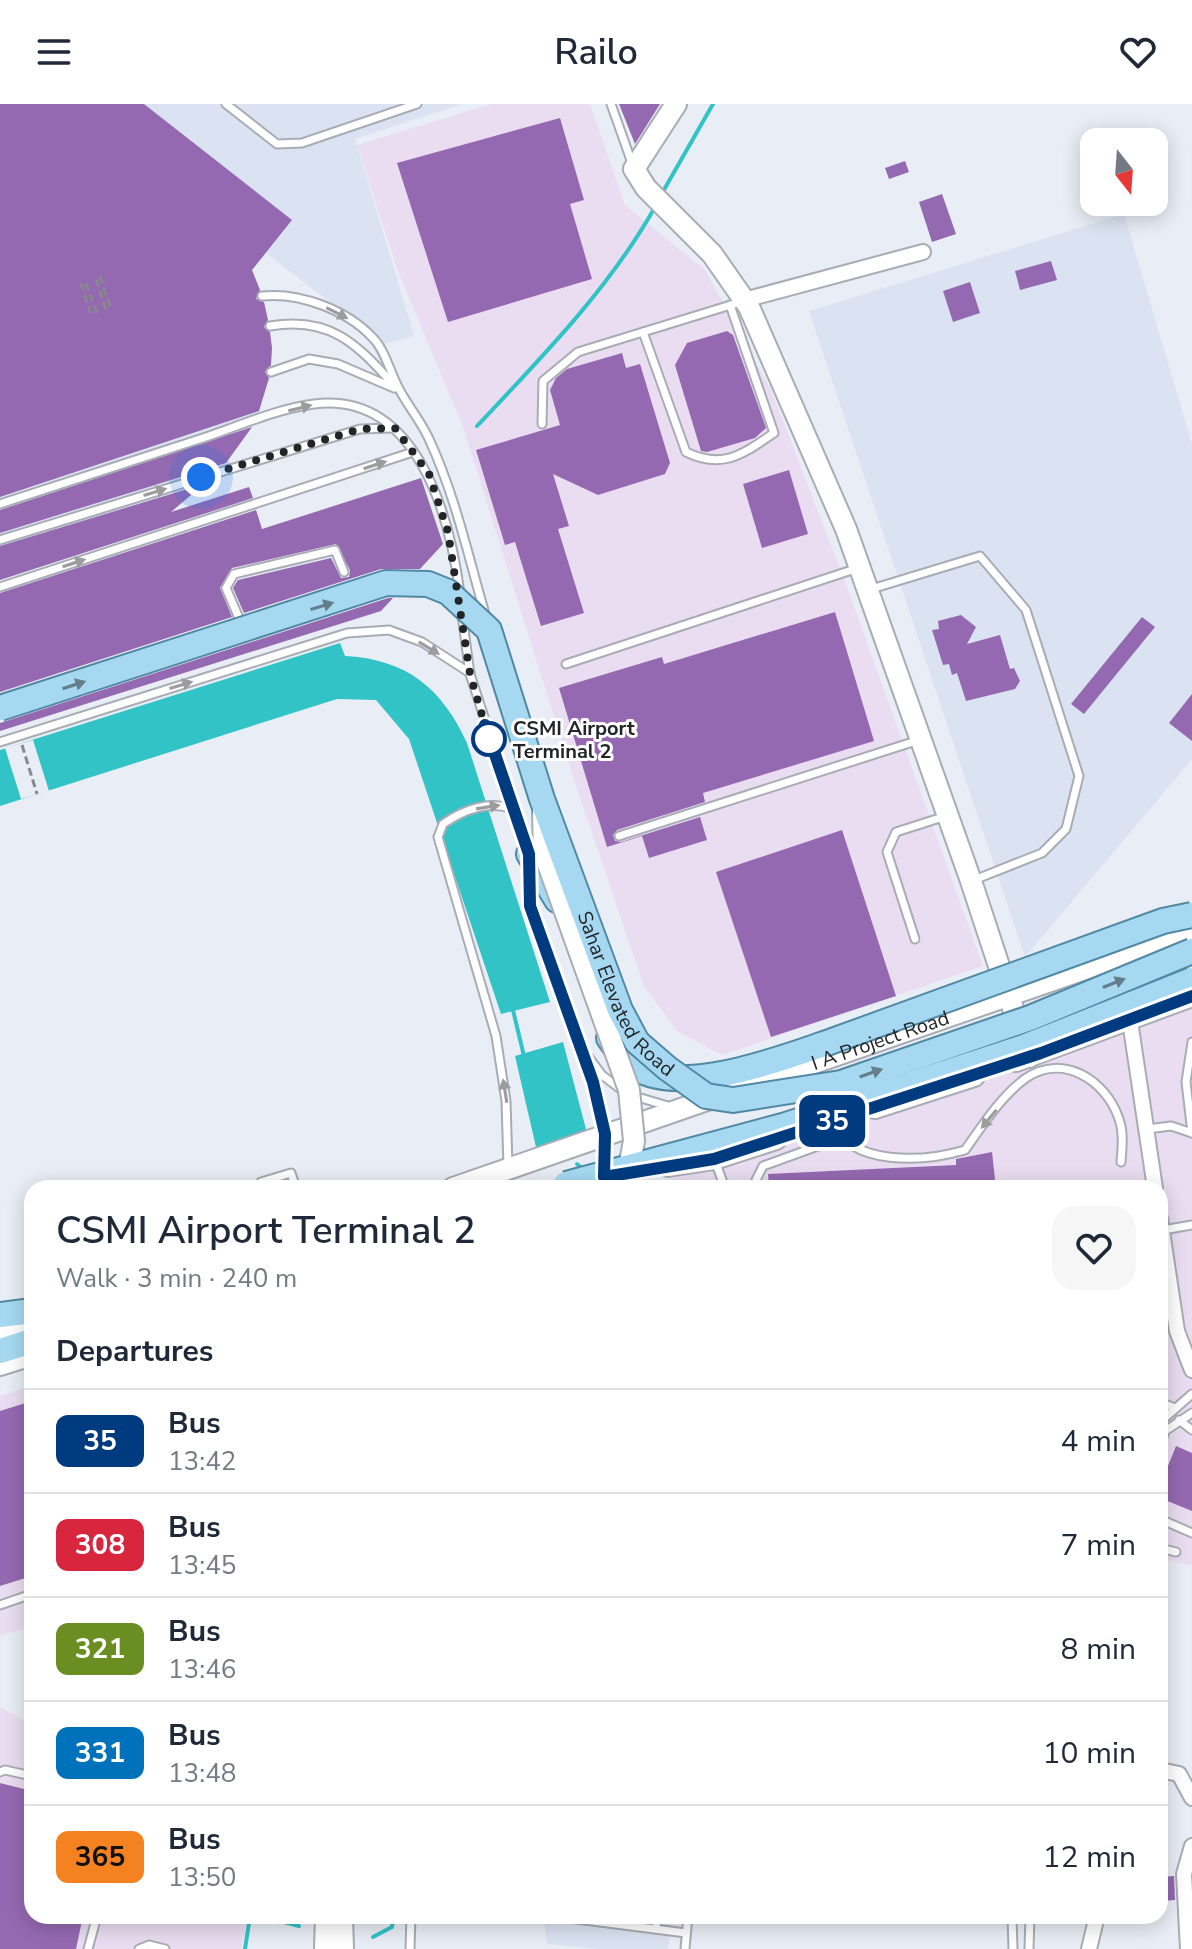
<!DOCTYPE html>
<html lang="en">
<head>
<meta charset="utf-8">
<style>
  :root { --surface:#fff; --page:#f6f6f7; --text:#1f2937; --muted:#747a83; --line:#e0e1e3 }
  body { margin:0; font-family:"Nunito Sans",sans-serif; background:var(--page); color:var(--text); height:100vh; display:flex; flex-direction:column; font-size:30px; white-space:nowrap }
  * { box-sizing:border-box; margin:0 }
  p { font-size:26px; color:var(--muted) }
  .icon { flex:none; width:44px; height:44px; fill:none; stroke:currentColor; stroke-width:2; stroke-linecap:round; stroke-linejoin:round }
  .map { position:relative; flex:1; overflow:hidden }
  .panel { position:absolute; left:24px; top:1076px; width:1144px; height:744px; display:flex; flex-direction:column; background:var(--surface); border-radius:24px; box-shadow:0 4px 20px #0003 }
  .panel>* { flex:none }
  .badge { padding:0 16px; border-radius:12px; font-size:28px; line-height:52px }
  .needle { width:52px; rotate:163deg }
  .fabs { position:absolute; left:1080px; top:24px; display:grid; gap:16px }
  .fabs a { display:grid; place-items:center; width:88px; height:88px; border-radius:16px; background:var(--surface); box-shadow:0 4px 20px #0003; font-size:40px }
  .you { position:absolute; width:40px; height:40px; margin:-20px; border:6px solid #fff; border-radius:50%; background:#1a73e8; box-shadow:0 0 0 12px #1a73e833 }
  .map>.badge { position:absolute; translate:-50% -50%; box-shadow:0 0 0 4px #fff }
  h2 { padding:0 32px; font-size:30px; line-height:72px }
  .round { display:grid; place-items:center; flex:none; width:84px; height:84px; border-radius:24px; background:var(--page) }
  .overview { display:flex; align-items:center; justify-content:space-between; height:136px; padding:0 32px }
  h1 { font-size:38px; font-weight:600; line-height:60px }
  ul { padding:0; list-style:none }
  li { display:flex; align-items:center; gap:24px; height:104px; padding:0 32px; border-top:2px solid var(--line) }
  li div { flex:1 }
  li b { display:block; font-size:30px }
  li em { font-style:normal }
  li .badge { min-width:88px; font-weight:700; text-align:center }
  header { display:flex; justify-content:space-between; align-items:center; height:104px; padding:0 32px; background:var(--surface); font-size:36px; font-weight:600 }
  .map>svg:first-child { display:block }
  .commercial { fill:#eaddf1 }
  .built { fill:#dbe3f2 }
  .water { fill:#32c3c7 }
  .pier { fill:#e9edf5 }
  .lines { fill:none; stroke-linecap:round; stroke-linejoin:round }
  .stream { stroke:#32c3c7; stroke-width:4 }
  .building { fill:#9569b1 }
  .lane-casing { stroke:#a8acb4; stroke-width:11 }
  .street-casing { stroke:#a8acb4; stroke-width:18 }
  .secondary-casing { stroke:#a8acb4; stroke-width:24 }
  .primary-casing { stroke:#5189a4; stroke-width:28 }
  .path { stroke:#87898f; stroke-width:3; stroke-dasharray:8 4; stroke-linecap:butt }
  .lane { stroke:#fff; stroke-width:7 }
  .street { stroke:#fff; stroke-width:14 }
  .secondary { stroke:#fff; stroke-width:20 }
  .primary { stroke:#a6d9f1; stroke-width:24 }
  .secondary-bridge-casing { stroke:#a8acb4; stroke-width:24; stroke-linecap:butt }
  .primary-bridge-casing { stroke:#5189a4; stroke-width:28; stroke-linecap:butt }
  .secondary-bridge { stroke:#fff; stroke-width:20 }
  .primary-bridge { stroke:#a6d9f1; stroke-width:24 }
  .oneway { fill:#9c9c9e }
  .oneway2 { fill:#647e8c }
  .line-casing { stroke:#fff; stroke-width:18 }
  .line { stroke:#003b80; stroke-width:12 }
  .walk { stroke:#232427; stroke-width:8; stroke-dasharray:0 14.4 }
  .stop-dot { fill:#fff; stroke:#003b80; stroke-width:4 }
  .labels { text-anchor:middle; dominant-baseline:central; stroke-width:6; stroke-linejoin:round; paint-order:stroke }
  .stop-label { font-size:20px; font-weight:bold; fill:#232427; stroke:#fff; text-anchor:start }
  .street-label { font-size:20px; fill:#232427; stroke:#fff }
</style>
</head>
<body>
<header><svg class="icon" aria-label="menu" viewBox="0 0 24 24"><path d="M4 6h16M4 12h16M4 18h16"/></svg>Railo<svg class="icon" aria-label="heart" viewBox="0 0 24 24"><path d="M12 20l-8-8c-3-5 5-10 8-4 3-6 11-1 8 4z"/></svg></header>
<div class="map">
<svg width="1192" height="1845" viewBox="0 0 1192 1845">
  <rect width="100%" height="100%" fill="#e9edf5"/>
  <g class="commercial">
    <path d="M491,0H590L625,101L705,166L771,286L846,480L983,862L722,951L677,927L644,882L576,682L463,323L398,167L357,41Z"/>
    <path d="M1192,900V1462L1160,1454V1084H643L1026,963Z"/>
    <path d="M32,1281V1522L0,1532V1292Z"/>
    <path d="M0,1603L32,1621V1812H248L241,1845H0Z"/>
  </g>
  <g class="built">
    <path d="M0,0H462L355,35L414,232L384,240L266,149L252,166L270,222L271,268L255,318L221,366L188,391L0,455Z"/>
    <path d="M1124,110L1192,340V655L1025,853L809,207Z"/>
    <path d="M543,1812H672L668,1845H598L547,1840Z"/>
  </g>
  <g class="water">
    <path d="M340,539L345,552C406,555 442,584 467,639L550,898L501,910L409,635L376,596L337,595L0,702V646Z"/>
    <path d="M563,938L587,1029L536,1043L515,952Z"/>
  </g>
  <path class="pier" d="M33,636L49,687L21,695L5,644Z"/>
  <g class="lines">
    <g class="stream">
      <path d="M661,91L713,0"/>
      <path d="M477,322C541,254 609,185 655,103"/>
      <path d="M512,902L524,952"/>
      <path d="M577,1060L584,1066"/>
      <path d="M262,1812L299,1822"/>
      <path d="M373,1833L392,1823L393,1812"/>
      <path d="M245,1845L249,1819L258,1812"/>
    </g>
  </g>
  <g class="building">
    <path d="M0,0H144L292,116L252,166L260,186L256,195L264,198L268,216L264,223L270,228L272,244L271,261L265,268L269,274L259,307L0,393Z"/>
    <path d="M619,0H660L635,40Z"/>
    <path d="M560,14L584,96L570,100L592,175L448,218L397,59Z"/>
    <path d="M905,57L909,68L889,75L885,64Z"/>
    <path d="M942,90L956,130L932,138L919,98Z"/>
    <path d="M1051,157L1057,176L1020,186L1015,167Z"/>
    <path d="M970,178L980,209L953,218L943,187Z"/>
    <path d="M727,227L733,231L766,324L755,334L707,348L701,347L675,261L687,239Z"/>
    <path d="M622,249L626,264L640,260L670,359L665,370L598,391L553,370L569,422L558,425L584,509L541,522L515,438L505,441L476,346L560,321L550,286L556,274L567,265Z"/>
    <path d="M252,323L226,359L0,429V406Z"/>
    <path d="M789,366L808,430L762,444L743,380Z"/>
    <path d="M421,374L443,440L420,465H381L244,509L233,484L238,476L331,454L341,474L349,473L350,466L336,440L232,464L220,484L232,513L0,588V489L256,406L262,425Z"/>
    <path d="M204,380L171,408L249,383L253,394L0,476V442Z"/>
    <path d="M388,494H393L381,507L0,627V619Z"/>
    <path d="M835,508L874,637L703,689L705,698L617,726L613,731L615,737L621,738L700,713L707,736L649,754L642,732L607,743L559,584L662,553L664,560Z"/>
    <path d="M961,511L976,523L967,540L1000,531L1010,565L1014,564L1020,577L1015,585L966,597L957,569L952,571L949,560L943,561L932,526L939,525L938,517Z"/>
    <path d="M1142,513L1155,523L1084,610L1071,600Z"/>
    <path d="M1192,590V637L1169,619Z"/>
    <path d="M842,726L896,892L771,933L716,768Z"/>
    <path d="M992,1048L995,1075L990,1084H769L768,1070L956,1061V1055Z"/>
    <path d="M32,1297V1472L0,1482V1307Z"/>
    <path d="M1176,1342L1192,1349V1407L1160,1394V1382Z"/>
    <path d="M0,1679L32,1687V1812H83L76,1845H0Z"/>
    <path d="M1174,1772L1175,1796L1160,1797V1773Z"/>
  </g>
  <g class="lines">
    <defs>
      <g id="lane">
        <path d="M226,0L277,40L302,39L417,0"/>
        <path d="M611,0L633,62"/>
        <path d="M262,192C300,188 347,206 373,234C385,246 390,268 398,283C407,301 421,317 429,335C455,391 468,451 485,510"/>
        <path d="M270,222C329,212 356,239 392,279"/>
        <path d="M643,228L686,348C723,366 743,350 774,329L730,201"/>
        <path d="M271,268L309,255L338,260L394,284"/>
        <path d="M542,320L543,277L578,248L734,200"/>
        <path d="M0,400C68,378 135,356 203,334C239,322 276,305 314,300C417,287 450,412 460,490"/>
        <path d="M0,436L360,325L393,324"/>
        <path d="M0,483L413,348"/>
        <path d="M868,486L980,452L1026,506L1079,672L1066,725L1042,749L974,776"/>
        <path d="M462,511L470,570L527,745"/>
        <path d="M242,521L226,484L234,470L335,446L344,468"/>
        <path d="M566,560L858,464"/>
        <path d="M0,638L347,529L389,526L422,538L470,569"/>
        <path d="M619,732L919,636"/>
        <path d="M529,765L530,802L593,978L605,1030V1064"/>
        <path d="M915,835L887,748L896,728L946,712"/>
        <path d="M587,951L602,971L623,987"/>
        <path d="M634,992L668,1002"/>
        <path d="M831,1017C851,1063 924,1058 965,1046C982,1022 1002,991 1026,974C1063,949 1106,976 1119,1015C1124,1029 1122,1043 1121,1058"/>
        <path d="M1147,1025L1171,1022L1192,1029"/>
        <path d="M1192,1029L1186,978L1192,938"/>
        <path d="M715,1057L725,1084"/>
        <path d="M508,1063L506,997L496,932L438,733L443,720C463,706 491,695 514,706"/>
        <path d="M759,1083L756,1076L763,1062L840,1034"/>
        <path d="M263,1084L261,1078L291,1069L296,1084"/>
        <path d="M1163,1126L1192,1121"/>
        <path d="M1160,1298L1175,1304"/>
        <path d="M1179,1316L1192,1326"/>
        <path d="M1160,1318L1192,1290"/>
        <path d="M1160,1342L1165,1327L1192,1309"/>
        <path d="M1160,1415L1192,1429"/>
        <path d="M1160,1444L1176,1448"/>
        <path d="M0,1501L32,1490"/>
        <path d="M0,1668L5,1666L32,1672"/>
        <path d="M553,1812L686,1829"/>
        <path d="M1012,1812L1013,1845"/>
        <path d="M656,1825L657,1812"/>
        <path d="M88,1845L97,1812"/>
        <path d="M139,1845L149,1841L165,1845"/>
        <path d="M410,1845L411,1812"/>
        <path d="M685,1845L688,1812"/>
        <path d="M1029,1845L1030,1812"/>
      </g>
      <g id="street">
        <path d="M744,196L923,148"/>
        <path d="M1130,917L1155,1084"/>
        <path d="M1160,1114L1177,1227L1192,1266"/>
        <path d="M1160,1666L1179,1670L1192,1694"/>
        <path d="M1089,1845L1097,1812"/>
        <path d="M1188,1845L1184,1770L1192,1742"/>
      </g>
      <g id="secondary">
        <path d="M676,0L634,65L646,84L712,150L749,203L846,425L971,777L1029,953"/>
        <path d="M1016,957L1192,892"/>
        <path d="M875,1004L974,972"/>
        <path d="M668,1062L714,1055L776,1035"/>
        <path id="s1" d="M453,1084L1192,828"/>
        <path d="M0,1227L32,1217"/>
        <path d="M0,1261L32,1251"/>
        <path d="M342,1812L343,1845"/>
        <path d="M325,1845L326,1812"/>
      </g>
      <g id="primary">
        <path d="M529,750L557,796"/>
        <path d="M609,934C615,942 621,953 628,959C674,996 776,956 824,940"/>
        <path d="M0,1211L32,1207"/>
        <path d="M0,1247L32,1237"/>
      </g>
    </defs>
    <use href="#lane" class="lane-casing"/>
    <use href="#street" class="street-casing"/>
    <use href="#secondary" class="secondary-casing"/>
    <use href="#primary" class="primary-casing"/>
    <g class="path">
      <path d="M100,172L111,205"/>
      <path d="M96,175L106,206"/>
      <path d="M81,179L91,211"/>
      <path d="M86,179L97,209"/>
      <path d="M22,641L37,690"/>
    </g>
    <use href="#lane" class="lane"/>
    <use href="#street" class="street"/>
    <use href="#secondary" class="secondary"/>
    <use href="#primary" class="primary"/>
    <defs>
      <path id="secondary-bridge" d="M543,707L544,749L629,986L634,1037L625,1084"/>
      <g id="primary-bridge">
        <path id="s2" d="M0,604L386,479L428,480L448,488L489,526L542,695L620,906L637,938L667,964L706,992L733,996L841,979L1030,914L1192,847"/>
        <path d="M824,940L1163,817L1192,811"/>
        <path d="M566,1080L786,1021L1024,943L1192,876"/>
      </g>
    </defs>
    <use href="#secondary-bridge" class="secondary-bridge-casing"/>
    <use href="#primary-bridge" class="primary-bridge-casing"/>
    <use href="#secondary-bridge" class="secondary-bridge"/>
    <use href="#primary-bridge" class="primary-bridge"/>
  </g>
  <defs><path id="oneway-solid" d="M-6-.8H1V-3.2L6.5 0L1 3.2V.8H-6Z" transform="scale(2)"/></defs>
  <g class="oneway">
    <use href="#oneway-solid" transform="translate(337 209) rotate(27)"/>
    <use href="#oneway-solid" transform="translate(300 304) rotate(-14)"/>
    <use href="#oneway-solid" transform="translate(375 361) rotate(-18)"/>
    <use href="#oneway-solid" transform="translate(155 388) rotate(-17)"/>
    <use href="#oneway-solid" transform="translate(74 459) rotate(-18)"/>
    <use href="#oneway-solid" transform="translate(429 544) rotate(31)"/>
    <use href="#oneway-solid" transform="translate(181 581) rotate(-17)"/>
    <use href="#oneway-solid" transform="translate(488 703) rotate(-9)"/>
    <use href="#oneway-solid" transform="translate(505 987) rotate(-99)"/>
    <use href="#oneway-solid" transform="translate(989 1015) rotate(129)"/>
  </g>
  <g class="oneway2">
    <use href="#oneway-solid" transform="translate(322 502) rotate(-17)"/>
    <use href="#oneway-solid" transform="translate(74 581) rotate(-18)"/>
    <use href="#oneway-solid" transform="translate(1114 879) rotate(-22)"/>
    <use href="#oneway-solid" transform="translate(871 969) rotate(-19)"/>
  </g>
  <g class="lines">
    <defs>
      <path id="line" d="M485,621L529,750L530,802L593,978L605,1030L604,1073L714,1055L1041,949L1192,892"/>
    </defs>
    <use href="#line" class="line-casing"/>
    <use href="#line" class="line"/>
    <path class="walk" d="M201,373L360,325L395,324L429,370L448,428L470,570L489,635"/>
  </g>
  <circle class="stop-dot" cx="489" cy="635" r="16"/>
  <g class="labels">
    <g class="stop-label">
      <text x="513" y="624">CSMI Airport<tspan x="513" dy="23">Terminal 2</tspan></text>
    </g>
    <g class="street-label">
      <text stroke="none"><textPath href="#s2" startOffset="916">Sahar Elevated Road</textPath></text>
      <text stroke="none"><textPath href="#s1" startOffset="452">I A Project Road</textPath></text>
    </g>
  </g>
</svg>
<div class="fabs">
<a><svg class="needle" viewBox="-14 -14 28 28"><path d="M0-13l5 13h-10z" fill="#e53935"/><path d="M0 13l5-13h-10z" fill="#747a83"/></svg></a>
</div>
<div class="you" style="left:201px;top:373px"></div>
<b class="badge" style="left:832px;top:1017px;background:#003b80;color:#fff">35</b>
<section class="panel">
<div class="overview"><div><h1>CSMI Airport Terminal 2</h1><p>Walk · 3 min · 240 m</p></div><a class="round"><svg class="icon" aria-label="heart" viewBox="0 0 24 24"><path d="M12 20l-8-8c-3-5 5-10 8-4 3-6 11-1 8 4z"/></svg></a></div>
<h2>Departures</h2>
<ul>
<li><span class="badge" style="background:#003b80;color:#fff">35</span><div><b>Bus</b><p>13:42</p></div><em>4 min</em></li>
<li><span class="badge" style="background:#d7263d;color:#fff">308</span><div><b>Bus</b><p>13:45</p></div><em>7 min</em></li>
<li><span class="badge" style="background:#6b8e23;color:#fff">321</span><div><b>Bus</b><p>13:46</p></div><em>8 min</em></li>
<li><span class="badge" style="background:#0072bc;color:#fff">331</span><div><b>Bus</b><p>13:48</p></div><em>10 min</em></li>
<li><span class="badge" style="background:#f58220;color:#111">365</span><div><b>Bus</b><p>13:50</p></div><em>12 min</em></li>
</ul>
</section>
</div>
</body>
</html>
